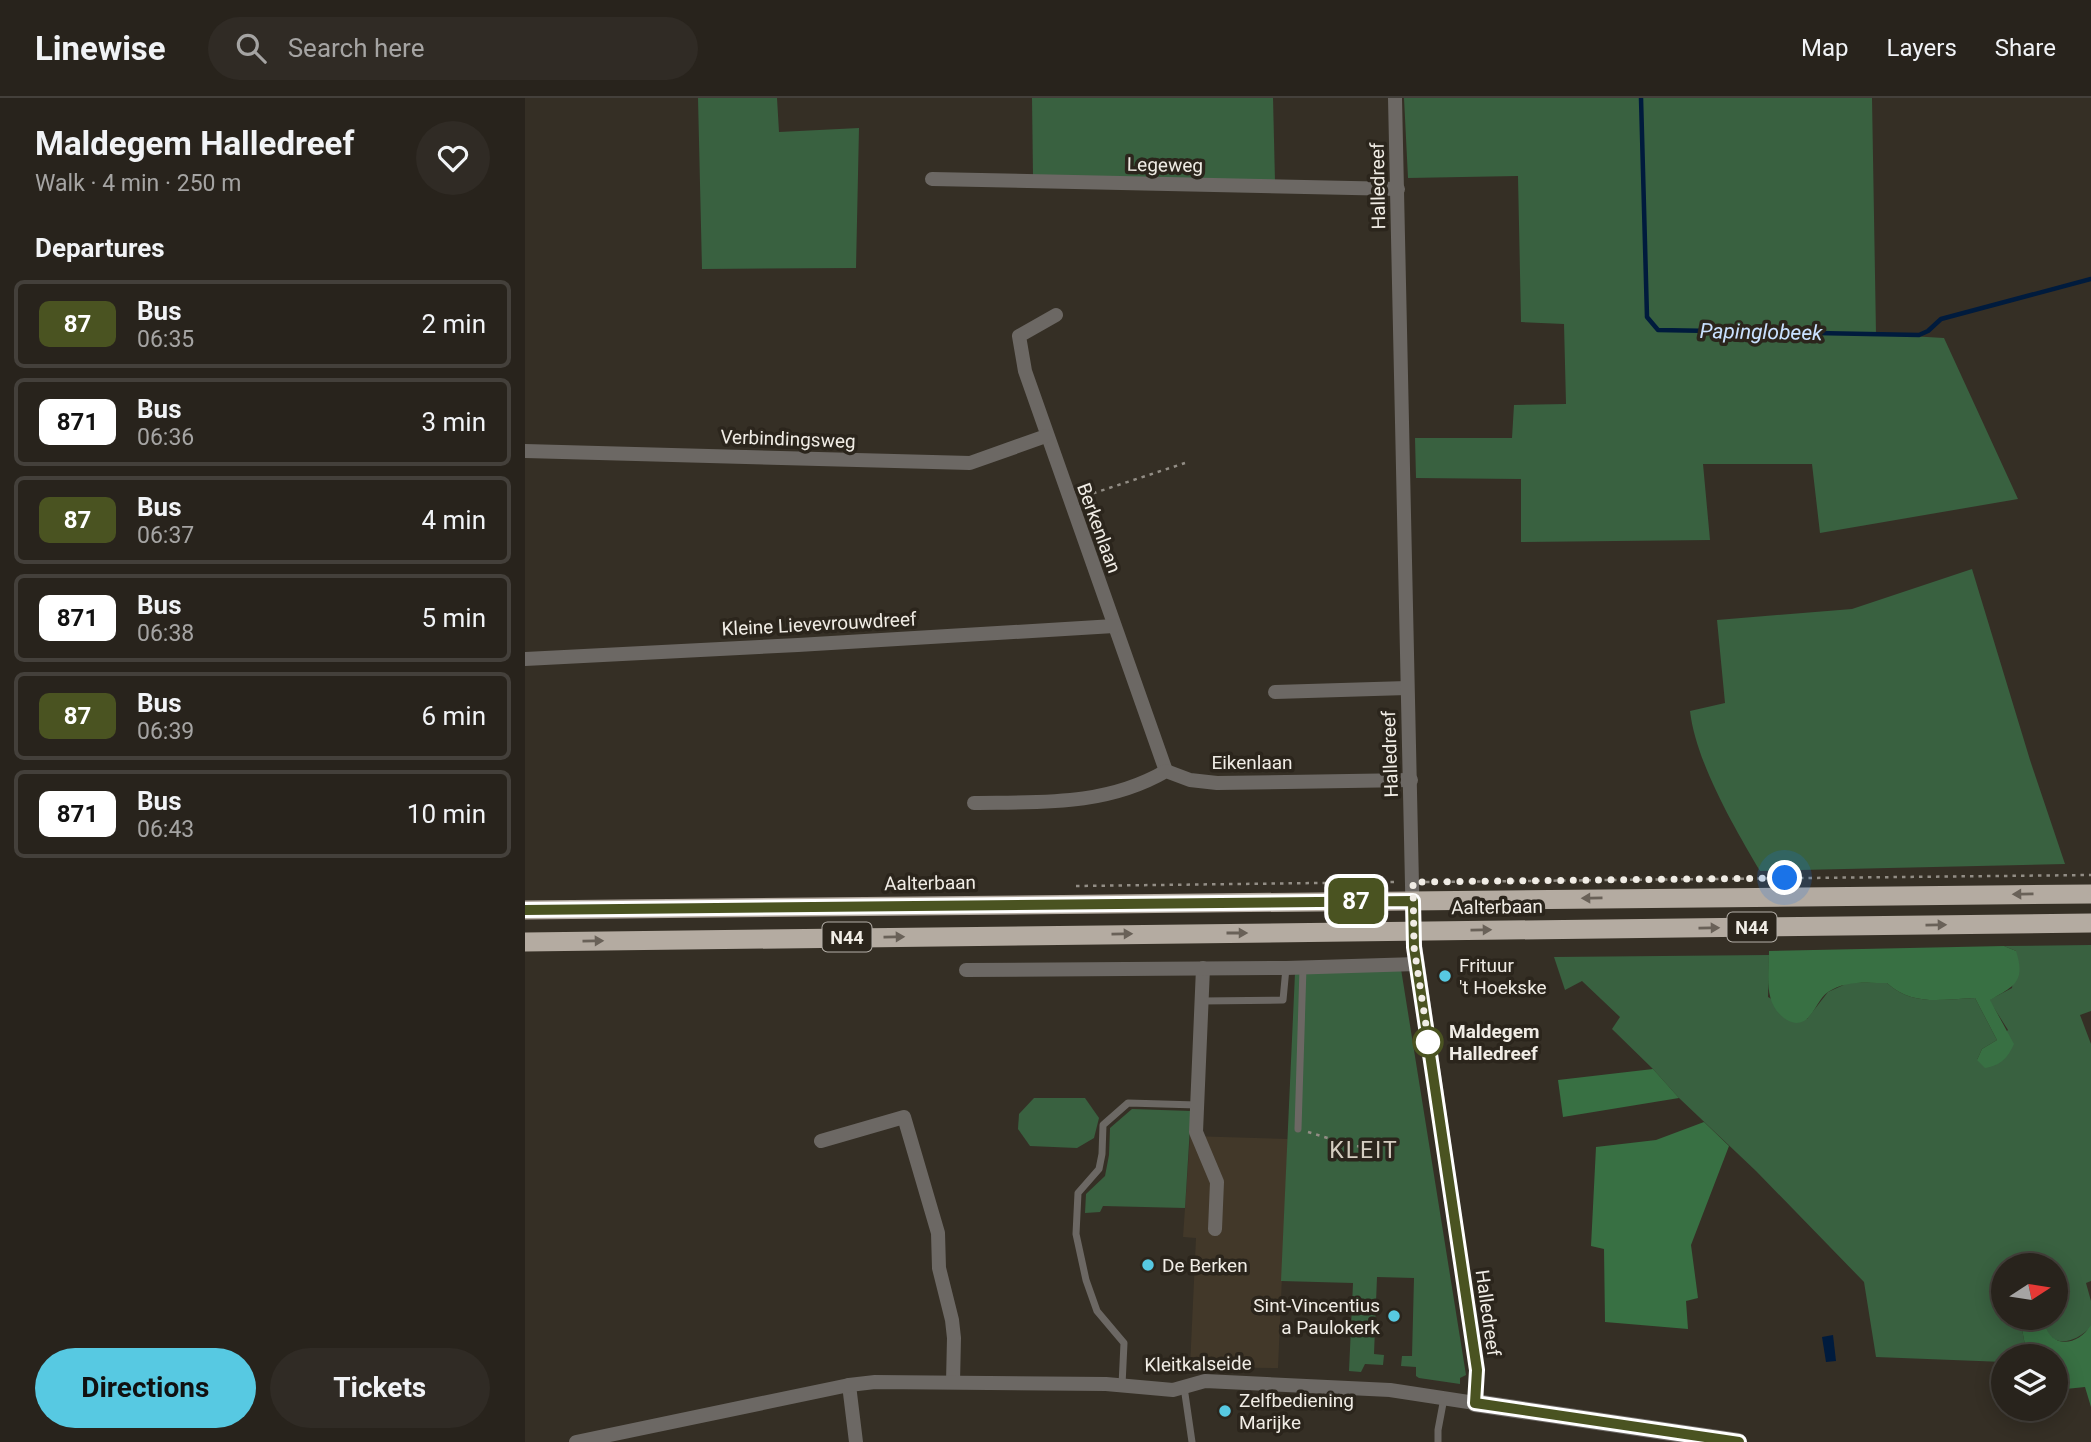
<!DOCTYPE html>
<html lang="en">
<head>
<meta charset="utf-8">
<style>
  :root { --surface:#28231c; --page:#302b25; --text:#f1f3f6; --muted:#a5a4a3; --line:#44403b; --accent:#57c9e2 }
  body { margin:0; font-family:Roboto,sans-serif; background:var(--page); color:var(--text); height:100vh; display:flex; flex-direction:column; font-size:26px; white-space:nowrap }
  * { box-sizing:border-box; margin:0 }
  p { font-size:23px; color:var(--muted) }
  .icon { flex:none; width:38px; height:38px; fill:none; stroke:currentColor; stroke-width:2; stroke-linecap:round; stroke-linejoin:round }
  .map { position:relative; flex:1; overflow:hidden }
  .details { display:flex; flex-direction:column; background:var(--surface); width:525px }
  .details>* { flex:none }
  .badge { padding:0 14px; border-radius:10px; font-size:24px; line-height:46px }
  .needle { width:46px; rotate:78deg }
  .tools { position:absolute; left:1466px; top:1155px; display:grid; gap:14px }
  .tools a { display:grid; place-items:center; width:77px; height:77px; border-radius:50%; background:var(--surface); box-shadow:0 4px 18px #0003,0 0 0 2px var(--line); font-size:35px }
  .you { position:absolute; width:35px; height:35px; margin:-18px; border:5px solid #fff; border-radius:50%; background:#1a73e8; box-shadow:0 0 0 10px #1a73e833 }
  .map>.badge { position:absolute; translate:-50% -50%; box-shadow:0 0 0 4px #fff }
  h2 { padding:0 35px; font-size:26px; line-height:63px }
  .round { display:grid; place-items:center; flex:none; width:74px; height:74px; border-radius:37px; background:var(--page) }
  .headline { display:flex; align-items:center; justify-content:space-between; height:119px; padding:0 35px }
  h1 { font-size:33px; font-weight:700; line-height:52px }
  .cta { display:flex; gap:14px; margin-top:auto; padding:14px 35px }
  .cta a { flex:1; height:80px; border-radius:42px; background:var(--accent); color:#111; font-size:28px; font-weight:700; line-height:80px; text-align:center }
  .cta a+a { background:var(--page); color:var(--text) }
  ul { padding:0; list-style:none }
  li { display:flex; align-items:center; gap:21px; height:88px; margin:0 14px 10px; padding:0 21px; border:4px solid var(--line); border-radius:10px }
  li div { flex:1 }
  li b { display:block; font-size:26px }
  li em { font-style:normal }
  li .badge { min-width:77px; font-weight:700; text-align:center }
  header { display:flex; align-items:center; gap:42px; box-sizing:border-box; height:98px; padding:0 35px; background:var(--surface); border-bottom:2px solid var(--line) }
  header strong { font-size:33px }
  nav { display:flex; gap:38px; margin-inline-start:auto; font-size:24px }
  .search { width:490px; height:63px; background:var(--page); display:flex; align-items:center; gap:18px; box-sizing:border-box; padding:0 24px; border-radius:38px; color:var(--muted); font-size:26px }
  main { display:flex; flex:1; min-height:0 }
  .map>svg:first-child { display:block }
  .built { fill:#423829 }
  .green { fill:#396140 }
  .forest { fill:#387043 }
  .water { fill:#001b3d }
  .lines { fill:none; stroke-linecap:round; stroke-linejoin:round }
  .stream { stroke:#001b3d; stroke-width:4.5 }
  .path { stroke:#928d85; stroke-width:2.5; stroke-dasharray:3.5 5; stroke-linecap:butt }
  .service { stroke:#6c6864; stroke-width:7 }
  .minor { stroke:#6c6864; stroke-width:14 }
  .tertiary { stroke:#6c6864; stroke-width:18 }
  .trunk { stroke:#b4aba1; stroke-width:19 }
  .oneway { fill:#696158 }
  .line-casing { stroke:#fff; stroke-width:16 }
  .line { stroke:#4a5321; stroke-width:10 }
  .walk { stroke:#f0ece5; stroke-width:7; stroke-dasharray:0 12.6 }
  .poi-dot { fill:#57c9e2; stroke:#2b251c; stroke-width:2.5 }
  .stop-dot { fill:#fff; stroke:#4a5321; stroke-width:3.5 }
  .labels { text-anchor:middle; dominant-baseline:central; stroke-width:7; stroke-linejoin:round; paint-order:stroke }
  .shield { fill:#2b251c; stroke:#b5b0a9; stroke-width:2 }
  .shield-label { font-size:18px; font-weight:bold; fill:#f0ece5 }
  .street-label { font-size:19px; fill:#f0ece5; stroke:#2b251c }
  .poi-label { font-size:19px; fill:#f0ece5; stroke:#2b251c; text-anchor:start }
  .stop-label { font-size:19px; font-weight:bold; fill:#f0ece5; stroke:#2b251c; text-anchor:start }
  .water-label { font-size:21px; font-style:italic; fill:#c9e1ff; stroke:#2b251c }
  .quarter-label { font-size:23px; letter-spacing:2px; fill:#d5cdc0; stroke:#2b251c }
</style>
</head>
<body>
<header>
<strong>Linewise</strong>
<div class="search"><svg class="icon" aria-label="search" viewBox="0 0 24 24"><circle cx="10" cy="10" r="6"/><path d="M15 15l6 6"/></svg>Search here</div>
<nav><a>Map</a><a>Layers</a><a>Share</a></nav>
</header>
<main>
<section class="details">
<div class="headline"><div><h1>Maldegem Halledreef</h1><p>Walk · 4 min · 250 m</p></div><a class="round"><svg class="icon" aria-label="heart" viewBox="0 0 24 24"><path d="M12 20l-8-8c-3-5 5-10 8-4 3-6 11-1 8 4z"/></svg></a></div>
<h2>Departures</h2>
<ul>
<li><span class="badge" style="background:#4a5321;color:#fff">87</span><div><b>Bus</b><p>06:35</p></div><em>2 min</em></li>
<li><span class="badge" style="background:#fff;color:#111">871</span><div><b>Bus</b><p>06:36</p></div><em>3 min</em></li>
<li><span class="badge" style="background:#4a5321;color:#fff">87</span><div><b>Bus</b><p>06:37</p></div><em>4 min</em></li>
<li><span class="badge" style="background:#fff;color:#111">871</span><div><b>Bus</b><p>06:38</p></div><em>5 min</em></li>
<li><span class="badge" style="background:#4a5321;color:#fff">87</span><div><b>Bus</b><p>06:39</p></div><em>6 min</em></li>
<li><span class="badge" style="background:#fff;color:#111">871</span><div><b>Bus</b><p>06:43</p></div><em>10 min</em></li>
</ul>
<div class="cta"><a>Directions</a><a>Tickets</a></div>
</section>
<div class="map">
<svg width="1566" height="1344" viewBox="0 0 1566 1344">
  <rect width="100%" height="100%" fill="#352f25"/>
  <path class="built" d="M665,1038L763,1041L753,1270L665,1269L671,1140L658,1139Z"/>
  <g class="green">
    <path d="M173,0H252L254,34L334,30L331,170L177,171Z"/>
    <path d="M507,0H748L750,84L508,78Z"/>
    <path d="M879,0H1347L1351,236L1419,240L1493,401L1295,435L1287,366H1178L1185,442L996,444V381L891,380L890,340H987L989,307L1041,306L1039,226L996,224L993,78L883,80Z"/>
    <path d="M1447,471L1505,662L1540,766L1235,773C1209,729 1171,664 1165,613L1200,605L1192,522L1327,511Z"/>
    <path d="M1566,847V913L1555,917L1566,946V1183L1561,1185L1566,1203V1229C1548,1247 1522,1252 1519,1220H1531V1167H1479V1220H1495L1502,1258H1479V1264L1351,1259L1339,1184L1231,1073L1154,1000L1128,971L1087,931L1095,919L1057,883L1040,892L1029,859L1244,857L1243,899L1282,921L1303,894L1323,885H1362C1388,909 1418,901 1450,900L1472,942L1457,951L1452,962L1483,932L1464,902L1487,890L1491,853L1479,848Z"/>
    <path d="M876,871L941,1277L935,1280V1286L894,1280L891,1278V1269L876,1268L877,1258H887L889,1180L852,1179L849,1256L859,1257L858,1267L840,1266L836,1274L824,1273L828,1185L756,1183L770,875Z"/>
    <path d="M509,1000H560L574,1020L569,1040L552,1050L505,1048L493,1031L494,1016Z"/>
    <path d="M607,1011L666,1013L660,1110L578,1108L575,1114L560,1115L561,1096L580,1078L584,1057L585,1030Z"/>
  </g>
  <g class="forest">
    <path d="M1479,848L1491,853C1501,884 1489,888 1465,902L1489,946C1482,961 1476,967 1460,970L1452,962L1457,951L1472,942L1450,900C1418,901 1388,909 1362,885C1343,885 1320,882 1303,894C1293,901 1289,917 1279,923C1271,927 1265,924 1259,920C1238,904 1244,877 1244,853Z"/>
    <path d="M1128,971L1154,1000L1038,1019L1033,982Z"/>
    <path d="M1179,1024L1204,1048L1166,1147L1173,1200L1161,1203L1163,1231L1080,1224L1079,1151L1066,1148L1071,1049L1131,1042Z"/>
    <path d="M1495,1220H1519C1522,1251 1552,1250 1566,1227V1309L1560,1289L1531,1292V1258H1502Z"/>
  </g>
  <path class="water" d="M1308,1237L1311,1263L1301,1264L1297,1239Z"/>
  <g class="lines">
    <path class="stream" d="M1116,0L1122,219L1133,232L1394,237L1403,233L1416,221L1566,181"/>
    <g class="path">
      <path d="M560,398L660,365"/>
      <path d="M901,784L1566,777"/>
      <path d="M551,788L873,784"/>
      <path d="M783,1034L829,1048L850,1049"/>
    </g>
    <g class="service">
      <path d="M677,903L758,902L761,870"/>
      <path d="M773,1031L778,870"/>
      <path d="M597,1287L599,1245L572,1213L561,1182L551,1136L553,1095L574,1071L577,1056L578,1027L603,1005L672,1007"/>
      <path d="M659,1289L667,1344"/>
      <path d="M913,1344V1332L919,1300"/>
    </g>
    <g class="minor">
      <path d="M407,81L873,91"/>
      <path d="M531,217L494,238L500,273L641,673"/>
      <path d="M0,353L445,365L521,338"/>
      <path d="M0,561L273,547L589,528"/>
      <path d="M750,594L882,590"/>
      <path d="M449,705C516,704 581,708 641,673L665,682L692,685L886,682"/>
      <path d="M678,870L671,1034L692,1084L690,1131"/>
      <path d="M441,872L761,870L892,866"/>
      <path d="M296,1043L379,1019L413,1135L414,1170L427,1222L429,1240L428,1284"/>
      <path d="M324,1287L331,1344"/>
      <path d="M51,1344L324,1287L350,1284L581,1286L648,1292L680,1283L865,1292L950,1305L952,1272L888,833L870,0"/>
    </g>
    <path class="tertiary" d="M950,1305L1213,1344"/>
    <g class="trunk">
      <path d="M0,812L1566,796"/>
      <path d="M0,844L1566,825"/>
    </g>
  </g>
  <defs><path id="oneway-solid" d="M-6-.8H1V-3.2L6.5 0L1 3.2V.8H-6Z" transform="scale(1.75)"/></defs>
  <g class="oneway">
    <use href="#oneway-solid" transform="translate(1498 796) rotate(179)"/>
    <use href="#oneway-solid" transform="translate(1067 800) rotate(179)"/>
    <use href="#oneway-solid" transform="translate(1411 827) rotate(-1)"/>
    <use href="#oneway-solid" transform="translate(1184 830) rotate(-1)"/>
    <use href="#oneway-solid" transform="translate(956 832) rotate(-1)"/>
    <use href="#oneway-solid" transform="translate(712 835)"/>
    <use href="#oneway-solid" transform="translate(597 836) rotate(-1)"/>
    <use href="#oneway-solid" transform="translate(369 839) rotate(-1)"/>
    <use href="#oneway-solid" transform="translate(68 843) rotate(-1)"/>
  </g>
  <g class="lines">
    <defs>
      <path id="line" d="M0,812L888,803L889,849L952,1272L950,1305L1214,1344"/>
    </defs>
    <use href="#line" class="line-casing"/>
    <use href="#line" class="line"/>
    <path class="walk" d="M903,944L904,947L889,849L888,784L1260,780"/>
  </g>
  <g class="poi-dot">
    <circle cx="920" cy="878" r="7"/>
    <circle cx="623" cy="1167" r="7"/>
    <circle cx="869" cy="1218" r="7"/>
    <circle cx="700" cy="1313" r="7"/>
  </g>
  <circle class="stop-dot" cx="903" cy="944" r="14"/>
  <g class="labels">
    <g class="shield">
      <rect x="1202.5" y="814.5" width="49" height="29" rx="5"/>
      <rect x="297.5" y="824.5" width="49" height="29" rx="5"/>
    </g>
    <g class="shield-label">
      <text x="1227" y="829">N44</text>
      <text x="322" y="839">N44</text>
    </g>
    <g class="street-label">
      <text transform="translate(640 67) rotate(1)">Legeweg</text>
      <text transform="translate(853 88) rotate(-91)">Halledreef</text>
      <text transform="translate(263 341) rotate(2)">Verbindingsweg</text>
      <text transform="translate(574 430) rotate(70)">Berkenlaan</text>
      <text transform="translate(294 526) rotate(-3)">Kleine Lievevrouwdreef</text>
      <text transform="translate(865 656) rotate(-92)">Halledreef</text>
      <text x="727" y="664">Eikenlaan</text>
      <text transform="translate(405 785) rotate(-1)">Aalterbaan</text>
      <text transform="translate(972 809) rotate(-1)">Aalterbaan</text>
      <text transform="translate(963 1215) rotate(82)">Halledreef</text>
      <text transform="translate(673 1266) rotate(-1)">Kleitkalseide</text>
    </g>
    <g class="poi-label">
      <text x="934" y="867">Frituur<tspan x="934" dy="22">'t Hoekske</tspan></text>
      <text x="637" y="1167">De Berken</text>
      <text x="855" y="1207" text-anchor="end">Sint-Vincentius<tspan x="855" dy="22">a Paulokerk</tspan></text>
      <text x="714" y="1302">Zelfbediening<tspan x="714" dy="22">Marijke</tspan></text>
    </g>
    <g class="stop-label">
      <text x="924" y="933">Maldegem<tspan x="924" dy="22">Halledreef</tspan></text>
    </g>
    <g class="water-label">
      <text transform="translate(1236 234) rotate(1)">Papinglobeek</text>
    </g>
    <g class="quarter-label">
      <text x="839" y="1052">KLEIT</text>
    </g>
  </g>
</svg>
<div class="tools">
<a><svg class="needle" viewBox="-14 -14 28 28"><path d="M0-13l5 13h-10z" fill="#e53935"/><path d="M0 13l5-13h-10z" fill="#a5a4a3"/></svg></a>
<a><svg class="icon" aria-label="layers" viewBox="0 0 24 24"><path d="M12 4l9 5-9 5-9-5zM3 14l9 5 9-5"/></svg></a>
</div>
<div class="you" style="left:1260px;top:780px"></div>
<b class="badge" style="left:831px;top:803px;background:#4a5321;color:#fff">87</b>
</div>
</main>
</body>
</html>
